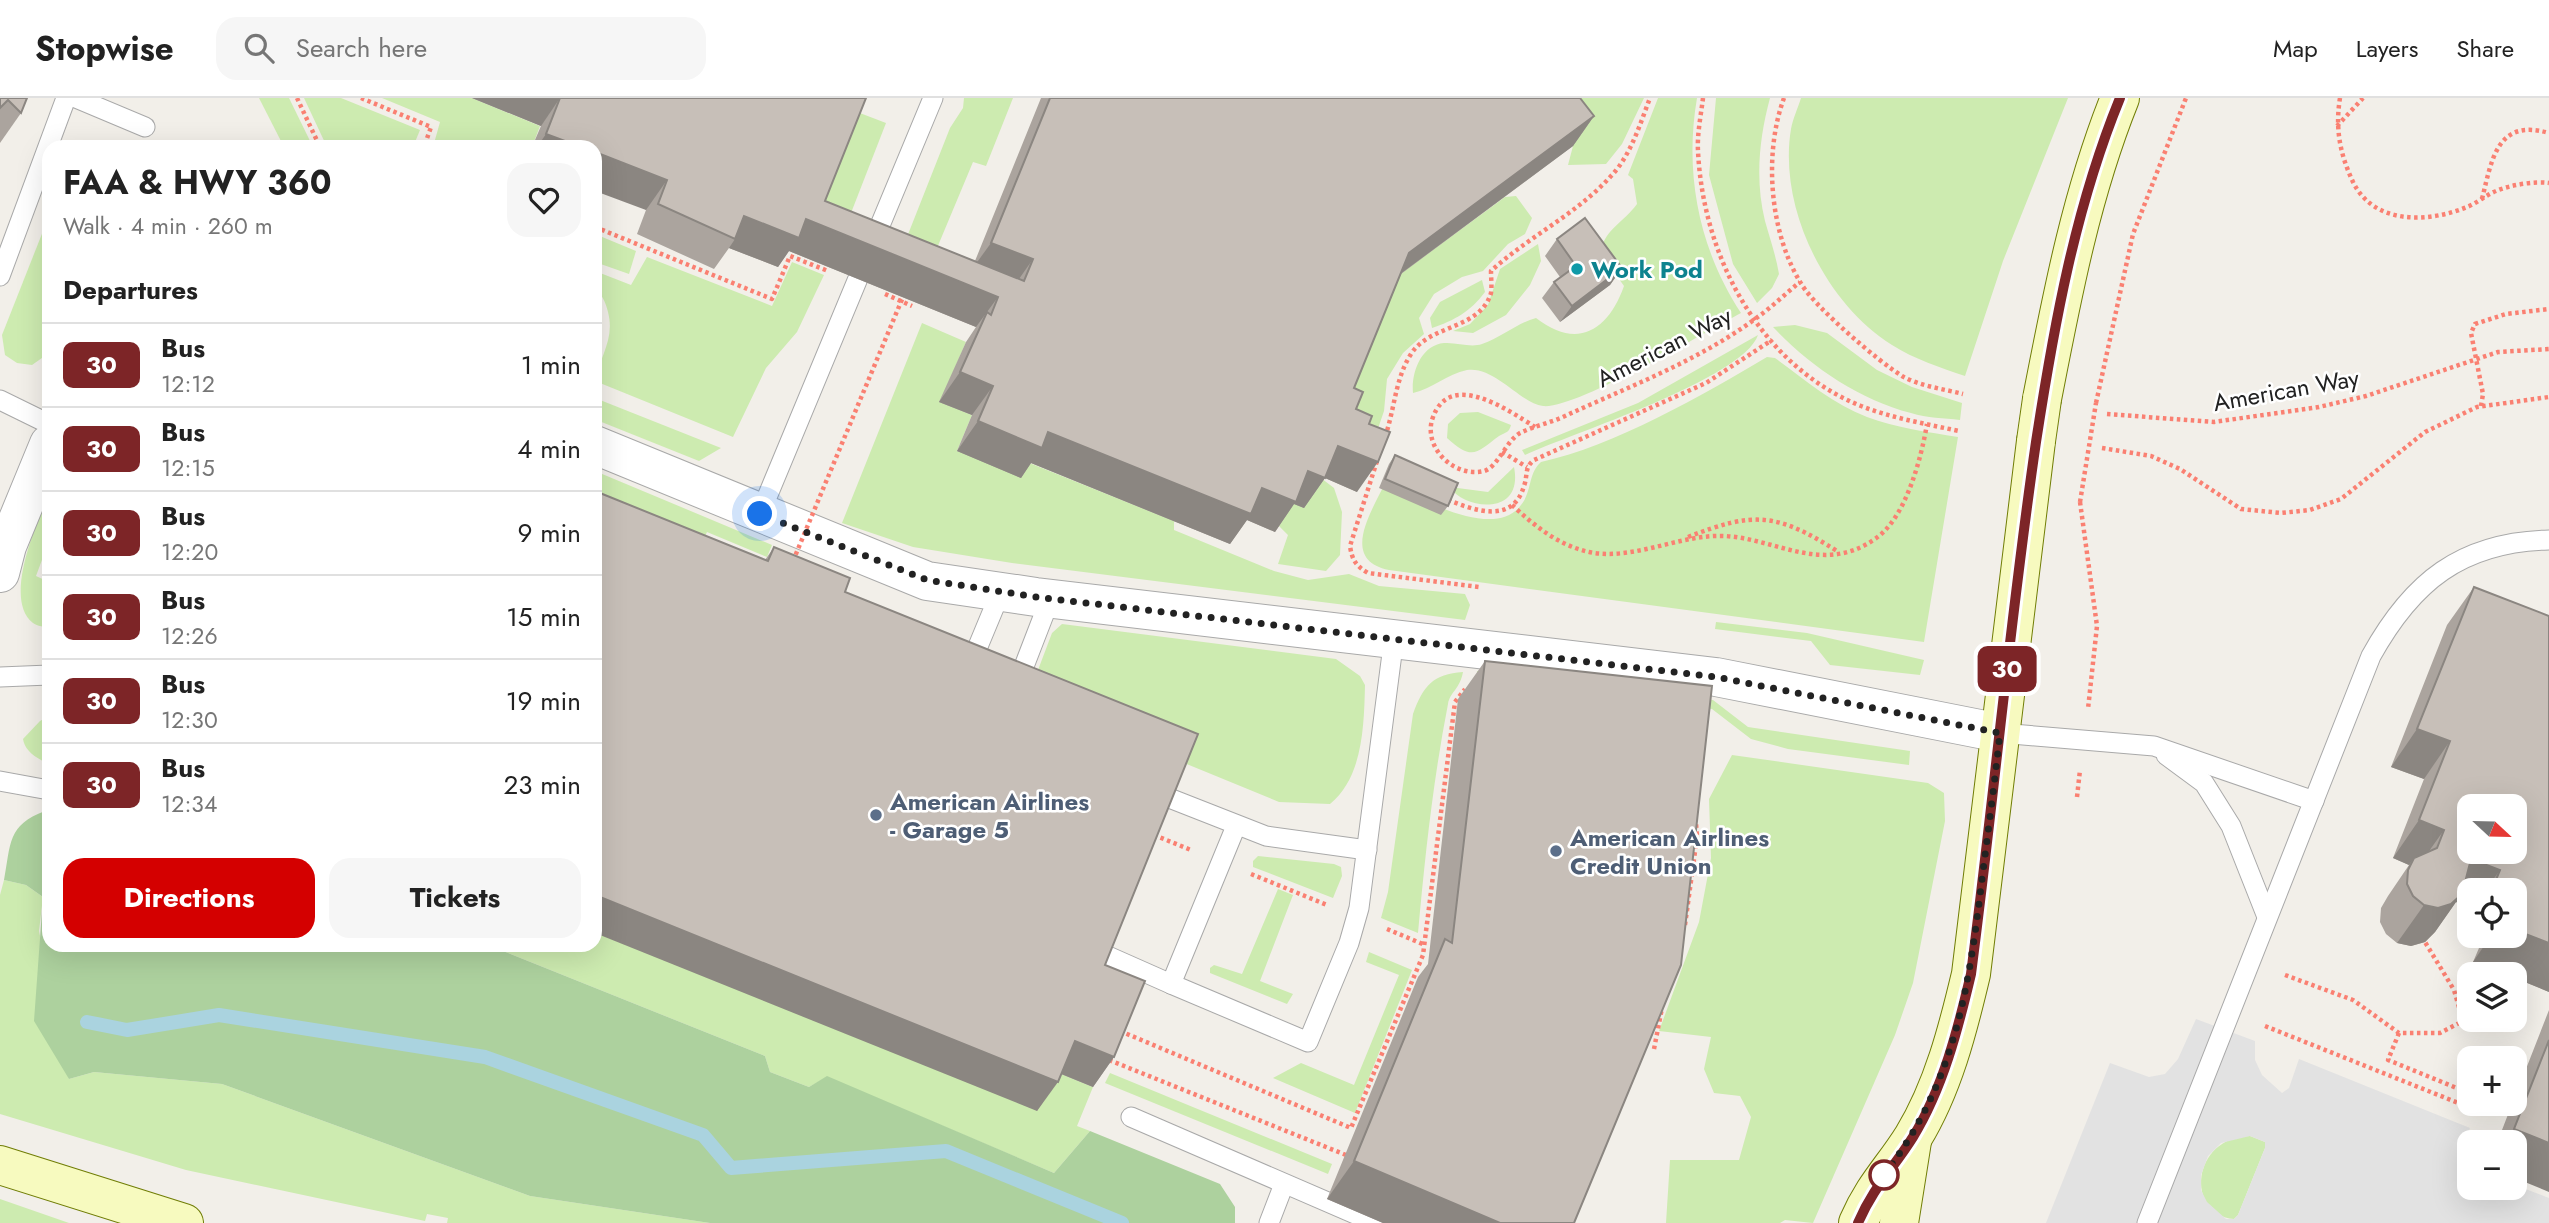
<!DOCTYPE html>
<html lang="en">
<head>
<meta charset="utf-8">
<style>
  :root { --surface:#fff; --page:#f6f6f6; --text:#222; --muted:#767676; --line:#e0e0e0; --accent:#d40000 }
  body { margin:0; font-family:Jost,sans-serif; background:var(--page); color:var(--text); height:100vh; display:flex; flex-direction:column; font-size:26px; white-space:nowrap }
  * { box-sizing:border-box; margin:0 }
  p { font-size:23px; color:var(--muted) }
  .icon { flex:none; width:38px; height:38px; fill:none; stroke:currentColor; stroke-width:2; stroke-linecap:round; stroke-linejoin:round }
  .map { position:relative; flex:1; overflow:hidden }
  .drawer { position:absolute; left:42px; top:42px; width:560px; height:812px; display:flex; flex-direction:column; background:var(--surface); border-radius:21px; box-shadow:0 7px 28px #0002 }
  .drawer>* { flex:none }
  .badge { padding:0 14px; border-radius:10px; font-size:24px; line-height:46px }
  .needle { width:46px; rotate:112deg }
  .tools { position:absolute; left:2457px; top:696px; display:grid; gap:14px }
  .tools a { display:grid; place-items:center; width:70px; height:70px; border-radius:14px; background:var(--surface); box-shadow:0 7px 28px #0002; font-size:35px }
  .you { position:absolute; width:35px; height:35px; margin:-18px; border:5px solid #fff; border-radius:50%; background:#1a73e8; box-shadow:0 0 0 10px #1a73e833 }
  .map>.badge { position:absolute; translate:-50% -50%; box-shadow:0 0 0 4px #fff }
  h2 { padding:0 21px; font-size:26px; line-height:63px }
  .round { display:grid; place-items:center; flex:none; width:74px; height:74px; border-radius:21px; background:var(--page) }
  .summary { display:flex; align-items:center; justify-content:space-between; height:119px; padding:0 21px }
  h1 { font-size:33px; font-weight:700; line-height:52px }
  .action { display:flex; gap:14px; margin-top:auto; padding:14px 21px }
  .action a { flex:1; height:80px; border-radius:21px; background:var(--accent); color:#fff; font-size:28px; font-weight:700; line-height:80px; text-align:center }
  .action a+a { background:var(--page); color:var(--text) }
  ul { padding:0; list-style:none }
  li { display:flex; align-items:center; gap:21px; height:84px; padding:0 21px; border-top:2px solid var(--line) }
  li div { flex:1 }
  li b { display:block; font-size:26px }
  li em { font-style:normal }
  li .badge { min-width:77px; font-weight:700; text-align:center }
  header { display:flex; align-items:center; gap:42px; box-sizing:border-box; height:98px; padding:0 35px; background:var(--surface); border-bottom:2px solid var(--line) }
  header strong { font-size:33px }
  nav { display:flex; gap:38px; margin-inline-start:auto; font-size:24px }
  .search { width:490px; height:63px; background:var(--page); display:flex; align-items:center; gap:18px; box-sizing:border-box; padding:0 24px; border-radius:21px; color:var(--muted); font-size:26px }
  .map>svg:first-child { display:block }
  .grass { fill:#cdebb0 }
  .forest { fill:#add19e }
  .parking { fill:#e2e2e2; fill-rule:evenodd }
  .lines { fill:none; stroke-linecap:round; stroke-linejoin:round }
  .stream { stroke:#aad3df; stroke-width:14 }
  .lane-casing { stroke:#a9a9a9; stroke-width:21 }
  .street-casing { stroke:#a9a9a9; stroke-width:40 }
  .secondary-casing { stroke:#707d05; stroke-width:40 }
  .path { stroke:#fa8072; stroke-width:4.5; stroke-dasharray:3.5 3.5; stroke-linecap:butt }
  .lane { stroke:#fff; stroke-width:19 }
  .street { stroke:#fff; stroke-width:38 }
  .secondary { stroke:#f7fabf; stroke-width:38 }
  .secondary-bridge-casing { stroke:#707d05; stroke-width:40; stroke-linecap:butt }
  .path-bridge { stroke:#fa8072; stroke-width:4.5; stroke-dasharray:3.5 3.5; stroke-linecap:butt }
  .secondary-bridge { stroke:#f7fabf; stroke-width:38 }
  .wall { fill:#aba49e }
  .shaded-wall { fill:#8b8681 }
  .building { fill:#c7bfb8; stroke:#8b8681; stroke-width:2; fill-rule:evenodd }
  .line-casing { stroke:#fff; stroke-width:16 }
  .line { stroke:#7d2527; stroke-width:10 }
  .walk { stroke:#222; stroke-width:7; stroke-dasharray:0 12.6 }
  .culture-dot { fill:#0f9aa8; stroke:#fff; stroke-width:2.5 }
  .service-dot { fill:#5c6f8a; stroke:#fff; stroke-width:2.5 }
  .stop-dot { fill:#fff; stroke:#7d2527; stroke-width:3.5 }
  .labels { text-anchor:middle; dominant-baseline:central; stroke-width:5; stroke-linejoin:round; paint-order:stroke }
  .culture-label { font-size:24px; font-weight:bold; fill:#0d838f; stroke:#fff; text-anchor:start }
  .street-label { font-size:24px; fill:#222; stroke:#fff }
  .service-label { font-size:24px; font-weight:bold; fill:#4e5e75; stroke:#fff; text-anchor:start }
</style>
</head>
<body>
<header>
<strong>Stopwise</strong>
<div class="search"><svg class="icon" aria-label="search" viewBox="0 0 24 24"><circle cx="10" cy="10" r="6"/><path d="M15 15l6 6"/></svg>Search here</div>
<nav><a>Map</a><a>Layers</a><a>Share</a></nav>
</header>
<div class="map">
<svg width="2549" height="1125" viewBox="0 0 2549 1125">
  <rect width="100%" height="100%" fill="#f2efe9"/>
  <g class="grass">
    <path d="M259,0H289L313,49H284Z"/>
    <path d="M304,0H341L420,32L413,49H327Z"/>
    <path d="M382,0H472L540,28L532,49H433L440,24Z"/>
    <path d="M964,0H1013L986,68L973,64L932,162L905,144L950,30L963,10Z"/>
    <path d="M1580,0H1644L1622,46L1606,66L1568,67L1573,48L1552,21Z"/>
    <path d="M1658,0H1697C1684,76 1699,151 1741,215C1707,233 1575,312 1543,308C1520,305 1495,268 1467,272C1447,276 1432,291 1413,295C1411,275 1421,247 1444,245C1457,244 1470,250 1482,246C1502,239 1517,225 1536,220C1577,252 1608,233 1624,188L1600,154C1606,130 1623,125 1637,106L1633,81L1628,77Z"/>
    <path d="M1716,0H1770C1759,41 1755,82 1765,123C1770,141 1776,158 1779,176L1772,190L1757,205L1733,166L1709,77Z"/>
    <path d="M1801,0H2068L2003,163L1965,278C1941,270 1914,261 1892,247C1825,205 1778,109 1791,31C1793,20 1798,10 1801,0Z"/>
    <path d="M852,12L886,25L844,133L809,119Z"/>
    <path d="M1516,98L1532,120L1525,136L1508,146L1483,173L1462,179L1434,196L1419,220L1424,236L1403,255L1387,281L1384,313L1370,354L1335,341L1388,185L1505,99Z"/>
    <path d="M49,118V255L32,267L17,265L5,257L2,237Z"/>
    <path d="M595,136L636,153L629,176L595,164Z"/>
    <path d="M1538,146L1541,163L1530,187L1506,217L1473,235L1453,233L1470,226L1488,207L1500,171Z"/>
    <path d="M647,159L772,208L792,164L824,177L797,234L766,270L733,339L595,283C600,258 615,241 608,214C604,195 595,196 595,173L631,187Z"/>
    <path d="M1482,182L1485,194C1470,214 1455,222 1432,230L1430,220L1440,204Z"/>
    <path d="M922,225L966,244L940,304L972,317L957,353L1027,364L1174,423V432L1274,473L1308,482L1349,476L1379,488L1465,496L1470,507L1465,522L1012,465L913,449L842,425Z"/>
    <path d="M1795,227L1827,235L1877,272L1912,289L1962,305L1960,322C1944,320 1927,320 1911,315C1858,301 1810,268 1773,229Z"/>
    <path d="M1758,237C1743,281 1570,336 1525,357L1522,352L1638,305Z"/>
    <path d="M1767,259L1775,260C1804,281 1833,306 1867,319C1896,330 1928,334 1958,339L1924,544L1389,472C1339,462 1372,413 1385,385C1417,398 1494,444 1521,407C1532,394 1528,375 1541,364C1614,348 1703,297 1767,259Z"/>
    <path d="M595,300L721,350L699,363L599,323L595,321Z"/>
    <path d="M1478,314L1511,327C1509,335 1506,334 1499,338C1477,354 1473,364 1447,340L1448,326L1460,315Z"/>
    <path d="M1514,369C1524,419 1464,412 1450,389L1488,394Z"/>
    <path d="M595,373L772,447L767,459L707,434L692,467L595,430Z"/>
    <path d="M1317,377L1334,390L1342,414L1340,457L1326,473L1278,466L1288,437L1278,427L1287,403L1304,409Z"/>
    <path d="M49,395V443L36,478L49,484V530C45,529 37,528 33,525C2,501 38,423 49,395Z"/>
    <path d="M1716,524L1807,535L1924,562L1920,577L1830,567L1811,543L1715,531Z"/>
    <path d="M1062,526L1336,561L1360,578L1365,587C1364,628 1363,679 1330,706L1279,704L1155,653L1038,572L1052,535Z"/>
    <path d="M1477,573L1713,602L1748,629L1910,653L1909,667L1788,651L1751,641L1712,611L1477,581Z"/>
    <path d="M1463,574C1460,591 1450,594 1448,606C1433,683 1425,758 1418,835L1381,820L1388,794L1413,616C1423,588 1433,576 1463,574Z"/>
    <path d="M49,618V666C38,661 25,654 23,641L40,623Z"/>
    <path d="M1732,657L1928,685L1944,695L1945,723L1913,885L1895,937L1813,1125L1785,1122L1780,1125H1666L1670,1062H1739L1751,1019L1740,998L1714,995L1704,971L1711,939L1659,933L1699,824L1711,760L1709,701Z"/>
    <path d="M1258,758L1334,766L1341,769L1342,778L1333,800L1253,769V763Z"/>
    <path d="M4,782L26,787L43,799L39,833L69,981L94,974L222,986L530,1098L710,1125H447L448,1120L427,1116L425,1123L186,1072L0,1016V797Z"/>
    <path d="M1278,791L1293,797L1260,883L1293,896L1287,906L1210,875V870L1214,867L1242,876Z"/>
    <path d="M595,835L1054,973L1093,989L1077,1028L1090,1033L1054,1075L827,979L809,989L770,974L765,958L488,847H595Z"/>
    <path d="M1369,854L1412,872L1355,1015L1273,980L1301,965L1354,987L1399,877L1366,864Z"/>
    <path d="M1110,975L1332,1066L1328,1076L1105,985Z"/>
    <path d="M2250,1038L2265,1044V1050L2238,1117L2234,1121C2185,1117 2191,1039 2250,1038Z"/>
    <path d="M0,1101L69,1125H0Z"/>
  </g>
  <path class="forest" d="M45,713L49,714V847H488L765,958L770,974L809,989L827,978L1054,1075L1090,1033L1220,1086L1235,1109V1125H710L530,1098L222,986L94,974L69,981L34,923L43,799L26,787L4,782C11,746 7,727 45,713Z"/>
  <path class="parking" d="M2196,921L2255,943V962L2262,977L2282,995L2289,990L2299,961L2470,1030L2458,1059L2459,1063L2469,1069V1090H2515V1087L2549,1100V1125H2046L2110,965L2149,979L2165,976L2178,961ZM2250,1038L2265,1044V1050L2238,1117L2234,1121H2226L2207,1104L2201,1092V1077L2208,1058L2221,1045Z"/>
  <g class="lines">
    <path class="stream" d="M87,924L127,932L219,917L485,959L703,1037L731,1070L946,1053L1122,1125"/>
    <defs>
      <g id="lane">
        <path d="M76,0L145,29"/>
        <path d="M0,178L66,0"/>
        <path d="M0,302L49,326"/>
        <path d="M760,416L933,0"/>
        <path d="M969,570L1001,493"/>
        <path d="M0,579L49,577"/>
        <path d="M1016,589L1050,501"/>
        <path d="M2000,635L2154,648L2314,703"/>
        <path d="M2166,657L2204,685L2231,728L2267,819"/>
        <path d="M0,683L49,692"/>
        <path d="M1164,698L1266,738L1367,752"/>
        <path d="M1236,728L1171,886L1308,944L1349,845L1359,810L1394,540"/>
        <path d="M1101,855L1171,886"/>
        <path d="M1131,1019L1376,1125"/>
        <path d="M1269,1125L1284,1086"/>
        <path d="M2147,1125L2371,558C2412,484 2461,444 2549,442"/>
      </g>
      <g id="street">
        <path d="M595,347L927,483L1036,499L1716,579L2000,635"/>
        <path d="M0,475L7,448L49,346"/>
      </g>
      <g id="secondary">
        <path d="M2042,301C2062,198 2081,97 2120,0"/>
        <path d="M0,1067L184,1125"/>
        <path d="M1858,1125C1874,1088 1893,1071 1913,1039C1943,990 1958,931 1971,876L2036,343"/>
        <path d="M1899,1125L1912,1043"/>
      </g>
    </defs>
    <use href="#lane" class="lane-casing"/>
    <use href="#street" class="street-casing"/>
    <use href="#secondary" class="secondary-casing"/>
    <g class="path">
      <path d="M297,0L320,49"/>
      <path d="M361,0L431,29L424,49"/>
      <path d="M1703,0C1701,17 1697,36 1698,53C1703,158 1759,267 1861,308C1892,320 1926,326 1959,333"/>
      <path d="M1784,0C1763,57 1770,137 1802,187C1816,210 1878,263 1902,278C1919,288 1944,291 1963,296"/>
      <path d="M2340,0C2335,31 2340,56 2353,84C2374,127 2428,125 2467,109C2477,105 2486,97 2496,93C2510,87 2534,83 2549,85"/>
      <path d="M2337,28L2363,0"/>
      <path d="M2482,101C2492,61 2497,20 2549,35"/>
      <path d="M595,129L772,201L790,158L828,173"/>
      <path d="M885,196L912,208"/>
      <path d="M2096,305L2133,136L2186,0"/>
      <path d="M2481,308L2483,296L2471,235L2475,226L2506,216L2549,211"/>
      <path d="M2107,316L2214,324L2319,309L2366,298L2498,254L2549,251"/>
      <path d="M1535,329C1508,312 1448,270 1432,322C1424,351 1455,380 1484,373C1498,369 1506,343 1520,335C1534,328 1550,325 1565,318C1628,289 1698,263 1755,221C1771,210 1785,196 1800,184"/>
      <path d="M1385,339C1395,310 1395,281 1411,256C1430,226 1480,232 1491,195C1492,189 1491,180 1491,173C1528,139 1577,116 1611,78C1631,57 1640,26 1650,0"/>
      <path d="M2102,350L2151,358L2180,371L2241,411L2281,415L2310,412L2341,401L2425,334L2477,309L2549,299"/>
      <path d="M1502,354L1527,369"/>
      <path d="M1377,363L1350,448C1352,462 1356,468 1368,475L1479,489"/>
      <path d="M1448,402C1476,413 1513,426 1524,388C1528,377 1524,370 1534,362L1706,285L1772,242"/>
      <path d="M2080,404L2097,528L2088,611"/>
      <path d="M1512,407C1536,429 1560,449 1594,455C1638,461 1681,436 1725,438C1777,441 1823,477 1875,441C1906,420 1921,361 1927,326"/>
      <path d="M1688,439C1754,413 1777,415 1837,453"/>
      <path d="M2077,699L2080,672"/>
      <path d="M1154,737L1191,752"/>
      <path d="M1251,776L1327,807"/>
      <path d="M1685,827L1697,739L1696,725"/>
      <path d="M1387,831L1425,847"/>
      <path d="M2285,877L2353,902L2399,935H2440L2463,923L2454,892L2425,844"/>
      <path d="M2265,928L2481,1014L2484,1006"/>
      <path d="M1120,933L1351,1030L1423,857L1455,604L1465,591"/>
      <path d="M2399,935L2388,962L2469,995"/>
      <path d="M1654,951L1662,910"/>
      <path d="M1109,962L1346,1057"/>
    </g>
    <use href="#lane" class="lane"/>
    <use href="#street" class="street"/>
    <use href="#secondary" class="secondary"/>
    <defs>
      <path id="secondary-bridge" d="M2036,343L2042,301"/>
    </defs>
    <use href="#secondary-bridge" class="secondary-bridge-casing"/>
    <g class="path-bridge">
      <path d="M2080,404L2096,305"/>
      <path d="M793,463L903,199"/>
    </g>
    <use href="#secondary-bridge" class="secondary-bridge"/>
  </g>
  <g class="wall">
    <path d="M0,0H27L21,15L0,45Z"/>
    <path d="M472,0H866L825,103L975,163L1041,0H1580L1594,18L1573,48L1401,176L1354,290L1356,311L1369,326L1357,394L1325,380L1304,410L1294,406L1275,434L1247,422L1230,446L1031,365L1021,380L957,353L972,317L939,304L966,244L976,229L789,153L778,169L729,150L714,171L637,136L646,112L595,49H532L541,28Z"/>
    <path d="M1557,141L1622,170L1610,187L1560,224L1542,200L1554,184L1560,179L1545,158Z"/>
    <path d="M1395,357L1448,408L1441,417L1379,390L1389,366Z"/>
    <path d="M774,449L845,494L1105,867L1114,959L1093,989L1061,976L1037,1013L765,462Z"/>
    <path d="M2474,489L2549,894L2515,880V877H2506L2473,864L2479,850L2470,847L2473,838H2515V793H2469V809L2456,804L2435,834L2425,844L2411,848L2397,845L2386,836L2380,824L2381,810L2388,798L2409,767L2393,760L2424,681L2391,669L2447,527Z"/>
    <path d="M1485,563L1574,1125H1383L1327,1101L1418,879L1428,866L1458,601Z"/>
    <path d="M2549,912V1094L2515,1045H2497L2512,1006H2515V999Z"/>
  </g>
  <g class="shaded-wall">
    <path d="M472,0H560L541,28Z"/>
    <path d="M1594,18L1573,48L1388,185L1409,155Z"/>
    <path d="M546,36L581,49H537Z"/>
    <path d="M595,54L667,82L646,112L595,93Z"/>
    <path d="M744,118L806,121L998,199L976,229L789,153L778,169L729,150L735,141Z"/>
    <path d="M991,145L1033,161L1012,191L970,174Z"/>
    <path d="M1622,170L1610,187L1560,224L1572,208Z"/>
    <path d="M960,274L993,288L972,317L939,304Z"/>
    <path d="M978,323L1048,334L1262,390L1308,373L1338,348L1378,364L1357,394L1325,380L1304,410L1294,406L1275,434L1247,422L1230,446L1031,365L1021,380L957,353Z"/>
    <path d="M49,467V475L45,473Z"/>
    <path d="M2417,631L2450,643L2424,681L2391,669Z"/>
    <path d="M2419,722L2444,732L2417,770L2414,760L2409,767L2393,760Z"/>
    <path d="M2471,761L2500,772L2485,793H2469V809L2456,804L2435,834L2425,844L2411,848L2397,845L2424,807Z"/>
    <path d="M2493,789L2502,793H2490Z"/>
    <path d="M595,797L1058,984L1037,1013L595,835Z"/>
    <path d="M2515,832L2549,845V894L2515,880V877H2506L2473,864L2491,838H2515Z"/>
    <path d="M2476,838H2487L2479,850L2470,847Z"/>
    <path d="M1075,943L1114,959L1093,989L1054,973Z"/>
    <path d="M2514,1031L2549,1045V1094L2515,1080V1045H2504Z"/>
    <path d="M1354,1063L1500,1125H1383L1327,1101Z"/>
  </g>
  <g class="building">
    <path d="M0,0H27L21,15L8,2L0,10Z"/>
    <path d="M560,0H866L825,103L1024,183L1033,161L991,145L1050,0H1580L1594,18L1409,155L1354,290L1363,294L1356,311L1372,318L1369,326L1390,334L1378,364L1338,348L1325,380L1308,373L1296,404L1262,390L1251,416L1048,334L1042,350L978,323L993,288L960,274L987,214L991,217L998,199L806,121L799,140L744,118L735,141L658,106L667,82L595,54V49H581L546,36Z"/>
    <path d="M1585,120L1622,170L1572,208L1554,184L1576,168L1557,141Z"/>
    <path d="M1395,357L1458,385L1448,408L1385,381Z"/>
    <path d="M595,393L768,463L774,449L850,480L845,494L1198,636L1105,867L1145,883L1114,959L1075,943L1058,984L595,797Z"/>
    <path d="M2474,489L2549,518V845L2515,832V793H2502L2493,789L2500,772L2471,761L2462,796L2451,806L2438,810L2424,807L2413,798L2407,786L2408,772L2414,760L2437,750L2444,732L2419,722L2450,643L2417,631ZM2469,709H2515V754H2469Z"/>
    <path d="M1485,563L1712,588L1681,867L1574,1125H1500L1354,1063L1445,841L1452,845Z"/>
    <path d="M2549,942V1045L2514,1031Z"/>
  </g>
  <g class="lines">
    <defs>
      <path id="line" d="M1858,1125C1874,1088 1893,1071 1913,1039C1943,990 1958,931 1971,876C1994,699 2010,521 2036,344C2054,227 2075,110 2120,0"/>
    </defs>
    <use href="#line" class="line-casing"/>
    <use href="#line" class="line"/>
    <path class="walk" d="M760,416L927,482L1036,499L1716,579L2000,635C1995,681 1989,727 1983,773C1969,888 1957,982 1884,1077"/>
  </g>
  <circle class="culture-dot" cx="1577" cy="171" r="7"/>
  <g class="service-dot">
    <circle cx="876" cy="717" r="7"/>
    <circle cx="1556" cy="753" r="7"/>
  </g>
  <circle class="stop-dot" cx="1884" cy="1077" r="14"/>
  <g class="labels">
    <g class="culture-label">
      <text x="1591" y="171">Work Pod</text>
    </g>
    <g class="street-label">
      <text transform="translate(1664 249) rotate(-27)">American Way</text>
      <text transform="translate(2286 292) rotate(-10)">American Way</text>
    </g>
    <g class="service-label">
      <text x="890" y="703">American Airlines<tspan x="890" dy="28">- Garage 5</tspan></text>
      <text x="1570" y="739">American Airlines<tspan x="1570" dy="28">Credit Union</tspan></text>
    </g>
  </g>
</svg>
<div class="tools">
<a><svg class="needle" viewBox="-14 -14 28 28"><path d="M0-13l5 13h-10z" fill="#e53935"/><path d="M0 13l5-13h-10z" fill="#767676"/></svg></a>
<a><svg class="icon" aria-label="locate" viewBox="0 0 24 24"><circle cx="12" cy="12" r="6"/><path d="M12 2v4M12 18v4M2 12h4M18 12h4"/></svg></a>
<a><svg class="icon" aria-label="layers" viewBox="0 0 24 24"><path d="M12 4l9 5-9 5-9-5zM3 14l9 5 9-5"/></svg></a>
<a>+</a>
<a>−</a>
</div>
<div class="you" style="left:760px;top:416px"></div>
<b class="badge" style="left:2007px;top:571px;background:#7d2527;color:#fff">30</b>
<section class="drawer">
<div class="summary"><div><h1>FAA &amp; HWY 360</h1><p>Walk · 4 min · 260 m</p></div><a class="round"><svg class="icon" aria-label="heart" viewBox="0 0 24 24"><path d="M12 20l-8-8c-3-5 5-10 8-4 3-6 11-1 8 4z"/></svg></a></div>
<h2>Departures</h2>
<ul>
<li><span class="badge" style="background:#7d2527;color:#fff">30</span><div><b>Bus</b><p>12:12</p></div><em>1 min</em></li>
<li><span class="badge" style="background:#7d2527;color:#fff">30</span><div><b>Bus</b><p>12:15</p></div><em>4 min</em></li>
<li><span class="badge" style="background:#7d2527;color:#fff">30</span><div><b>Bus</b><p>12:20</p></div><em>9 min</em></li>
<li><span class="badge" style="background:#7d2527;color:#fff">30</span><div><b>Bus</b><p>12:26</p></div><em>15 min</em></li>
<li><span class="badge" style="background:#7d2527;color:#fff">30</span><div><b>Bus</b><p>12:30</p></div><em>19 min</em></li>
<li><span class="badge" style="background:#7d2527;color:#fff">30</span><div><b>Bus</b><p>12:34</p></div><em>23 min</em></li>
</ul>
<div class="action"><a>Directions</a><a>Tickets</a></div>
</section>
</div>
</body>
</html>
